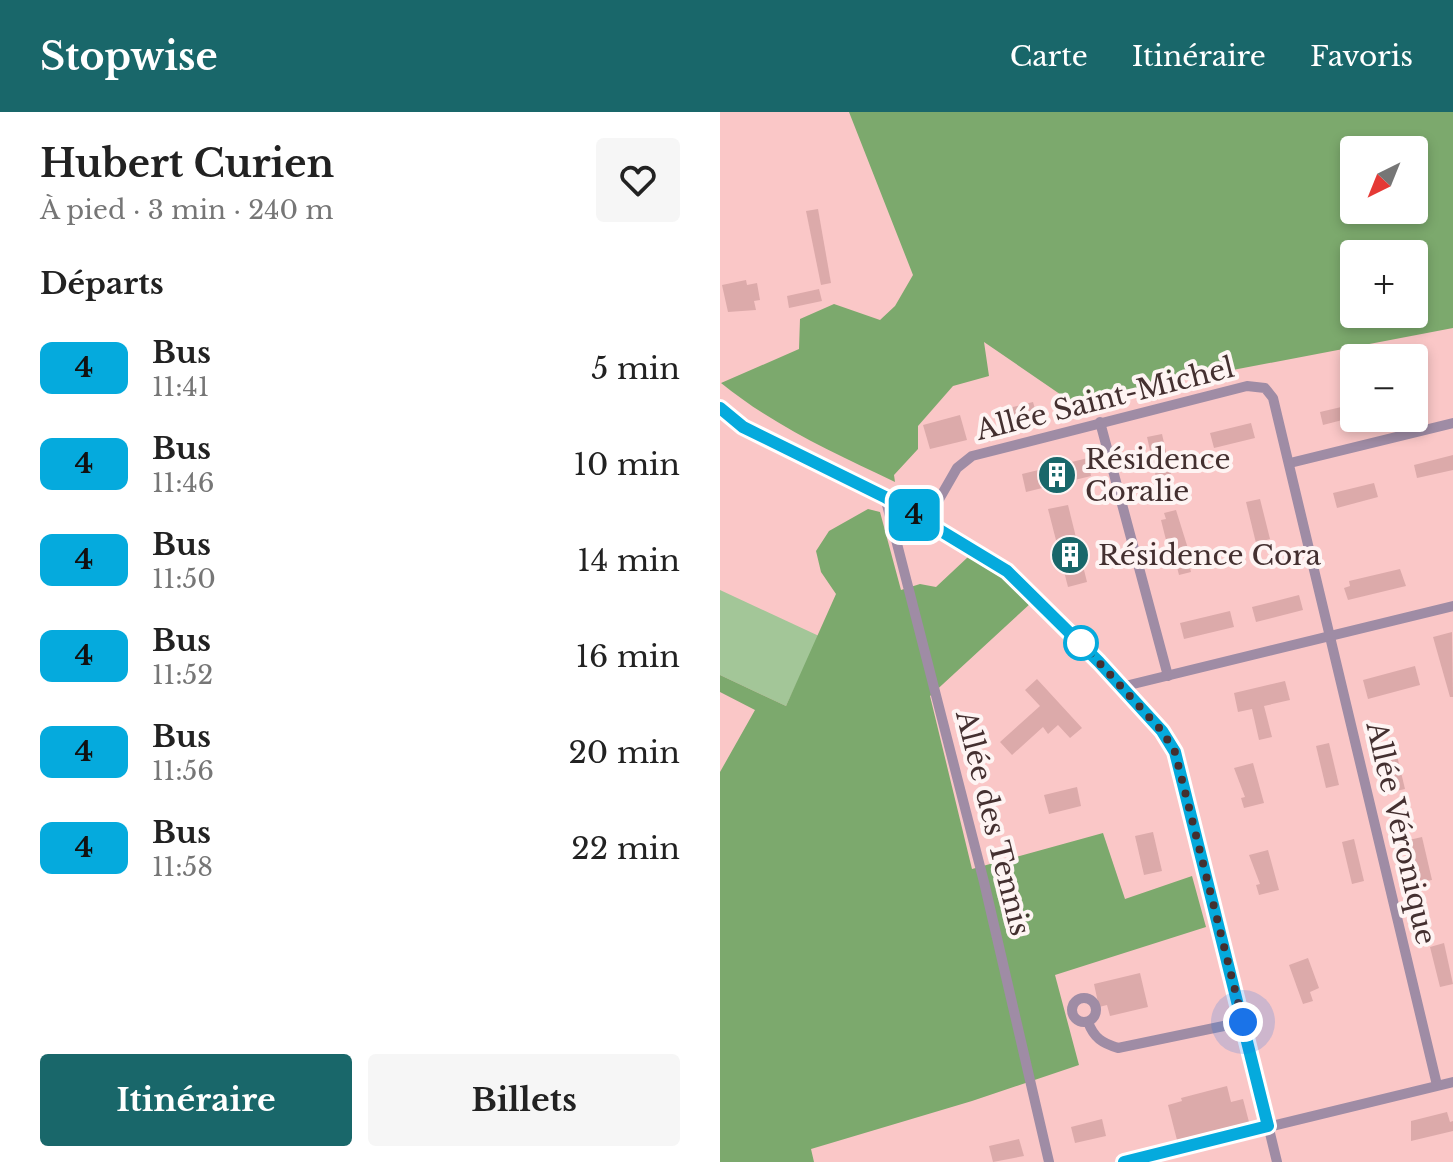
<!DOCTYPE html>
<html lang="fr">
<head>
<meta charset="utf-8">
<style>
  :root { --surface:#fff; --page:#f6f6f6; --text:#222; --muted:#767676; --accent:#19676a }
  body { margin:0; font-family:"Libre Baskerville",serif; background:var(--page); color:var(--text); height:100vh; display:flex; flex-direction:column; font-size:30px; white-space:nowrap }
  * { box-sizing:border-box; margin:0 }
  p { font-size:26px; color:var(--muted) }
  .icon { flex:none; width:44px; height:44px; fill:none; stroke:currentColor; stroke-width:2; stroke-linecap:round; stroke-linejoin:round }
  .map { position:relative; flex:1; overflow:hidden }
  .details { display:flex; flex-direction:column; background:var(--surface); width:720px }
  .details>* { flex:none }
  .badge { padding:0 16px; border-radius:12px; font-size:28px; line-height:52px }
  .needle { width:52px; rotate:223deg }
  .buttons { position:absolute; left:620px; top:24px; display:grid; gap:16px }
  .buttons a { display:grid; place-items:center; width:88px; height:88px; border-radius:8px; background:var(--surface); box-shadow:0 4px 12px #0003; font-size:40px }
  .you { position:absolute; width:40px; height:40px; margin:-20px; border:6px solid #fff; border-radius:50%; background:#1a73e8; box-shadow:0 0 0 12px #1a73e833 }
  .map>.badge { position:absolute; translate:-50% -50%; box-shadow:0 0 0 4px #fff }
  h2 { padding:0 40px; font-size:30px; line-height:72px }
  .round { display:grid; place-items:center; flex:none; width:84px; height:84px; border-radius:8px; background:var(--page) }
  .head { display:flex; align-items:center; justify-content:space-between; height:136px; padding:0 40px }
  h1 { font-size:38px; font-weight:700; line-height:60px }
  .primary-button { display:flex; gap:16px; margin-top:auto; padding:16px 40px }
  .primary-button a { flex:1; height:92px; border-radius:8px; background:var(--accent); color:#fff; font-size:32px; font-weight:700; line-height:92px; text-align:center }
  .primary-button a+a { background:var(--page); color:var(--text) }
  ul { padding:0; list-style:none }
  li { display:flex; align-items:center; gap:24px; height:96px; padding:0 40px }
  li div { flex:1 }
  li b { display:block; font-size:30px }
  li em { font-style:normal }
  li .badge { min-width:88px; font-weight:700; text-align:center }
  header { display:flex; align-items:center; gap:48px; box-sizing:border-box; height:112px; padding:0 40px; background:var(--accent); color:#fff }
  header strong { font-size:38px }
  nav { display:flex; gap:44px; margin-inline-start:auto; font-size:28px }
  main { display:flex; flex:1; min-height:0 }
  .map>svg:first-child { display:block }
  .green { fill:#a3c698 }
  .forest { fill:#7ca96d; fill-rule:evenodd }
  .building { fill:#dcaaaa }
  .lines { fill:none; stroke-linecap:round; stroke-linejoin:round }
  .street { stroke:#9f8ca5; stroke-width:10 }
  .line-casing { stroke:#fff; stroke-width:18 }
  .line { stroke:#05aadd; stroke-width:12 }
  .walk { stroke:#443030; stroke-width:8; stroke-dasharray:0 14.4 }
  .stop-dot { fill:#fff; stroke:#05aadd; stroke-width:4 }
  .labels { text-anchor:middle; dominant-baseline:central; stroke-width:8; stroke-linejoin:round; paint-order:stroke }
  .street-label { font-size:28px; fill:#443030; stroke:#fef4f3 }
  .poi-label { font-size:28px; fill:#443030; stroke:#fef4f3; text-anchor:start }
</style>
</head>
<body>
<header>
<strong>Stopwise</strong>
<nav><a>Carte</a><a>Itinéraire</a><a>Favoris</a></nav>
</header>
<main>
<section class="details">
<div class="head"><div><h1>Hubert Curien</h1><p>À pied · 3 min · 240 m</p></div><a class="round"><svg class="icon" aria-label="heart" viewBox="0 0 24 24"><path d="M12 20l-8-8c-3-5 5-10 8-4 3-6 11-1 8 4z"/></svg></a></div>
<h2>Départs</h2>
<ul>
<li><span class="badge" style="background:#05aadd;color:#111">4</span><div><b>Bus</b><p>11:41</p></div><em>5 min</em></li>
<li><span class="badge" style="background:#05aadd;color:#111">4</span><div><b>Bus</b><p>11:46</p></div><em>10 min</em></li>
<li><span class="badge" style="background:#05aadd;color:#111">4</span><div><b>Bus</b><p>11:50</p></div><em>14 min</em></li>
<li><span class="badge" style="background:#05aadd;color:#111">4</span><div><b>Bus</b><p>11:52</p></div><em>16 min</em></li>
<li><span class="badge" style="background:#05aadd;color:#111">4</span><div><b>Bus</b><p>11:56</p></div><em>20 min</em></li>
<li><span class="badge" style="background:#05aadd;color:#111">4</span><div><b>Bus</b><p>11:58</p></div><em>22 min</em></li>
</ul>
<div class="primary-button"><a>Itinéraire</a><a>Billets</a></div>
</section>
<div class="map">
<svg width="733" height="1050" viewBox="0 0 733 1050">
  <rect width="100%" height="100%" fill="#fac7c7"/>
  <path class="green" d="M0,478L99,524L66,594L0,563Z"/>
  <g class="forest">
    <path d="M129,0H733V216L350,289L264,230L269,264L233,274L198,314V337L174,363L175,370C114,341 54,314 1,271L79,237L80,207L114,192L160,208L175,194L193,163ZM634,38H694V98H634ZM634,142H694V202H634Z"/>
    <path d="M148,397L160,400L181,478L200,472L216,475L248,445L285,468L311,491L210,584L252,757L383,721L405,787L472,764L486,815L335,863L359,953L252,989L91,1037L94,1050H0V660L35,598L0,580V563L66,594L116,482L101,460L96,439L109,419Z"/>
  </g>
  <g class="building">
    <path d="M98,97L111,171L101,173L86,99Z"/>
    <path d="M26,168L27,173L37,171L40,188L34,189L36,198L8,200L2,173Z"/>
    <path d="M99,177L102,189L69,196L67,184Z"/>
    <path d="M313,290L319,311L290,317L285,297Z"/>
    <path d="M634,292V305L603,313L600,300Z"/>
    <path d="M240,303L247,328L210,337L203,313Z"/>
    <path d="M531,311L535,326L494,336L490,321Z"/>
    <path d="M442,322L451,362L436,365L427,325Z"/>
    <path d="M733,343V358L697,366L694,353Z"/>
    <path d="M368,346L371,364L306,380L302,362Z"/>
    <path d="M654,371L658,385L617,396L613,381Z"/>
    <path d="M540,387L550,427L536,431L526,390Z"/>
    <path d="M348,393L367,470L348,475L328,397Z"/>
    <path d="M456,398L470,443L467,444L471,460L459,463L457,455L453,456L441,408L446,407L444,401Z"/>
    <path d="M680,457L686,474L628,488L624,476L630,474L629,469Z"/>
    <path d="M579,483L583,498L536,510L532,495Z"/>
    <path d="M510,499L514,515L464,527L460,511Z"/>
    <path d="M732,520L733,585H730L713,525Z"/>
    <path d="M695,554L700,573L648,587L643,568Z"/>
    <path d="M317,567L362,616L350,626L338,613L328,622L323,615L292,643L280,630L320,594L305,578Z"/>
    <path d="M565,569L570,588L544,594L552,625L539,628L532,597L518,600L514,581Z"/>
    <path d="M609,631L619,673L606,676L596,634Z"/>
    <path d="M675,635L685,677L672,680L662,638Z"/>
    <path d="M533,651L544,691L524,696L521,686L525,685L514,656Z"/>
    <path d="M357,675L361,694L329,702L324,683Z"/>
    <path d="M433,720L442,759L424,763L415,724Z"/>
    <path d="M702,725L712,768L699,770L689,728Z"/>
    <path d="M634,727L644,769L632,772L622,730Z"/>
    <path d="M548,738L559,778L539,783L536,773L540,772L529,743Z"/>
    <path d="M724,831L733,872L720,875L710,835Z"/>
    <path d="M588,846L599,876L590,880L593,889L583,892L569,853Z"/>
    <path d="M420,861L428,895L390,904L387,893L379,895L374,872Z"/>
    <path d="M507,974L511,990L523,987L529,1010L457,1028L448,993L462,989L461,986Z"/>
    <path d="M727,1000L730,1010L733,1009V1019L691,1029V1009Z"/>
    <path d="M382,1007L386,1024L355,1031L351,1015Z"/>
    <path d="M299,1027L304,1044L273,1050L269,1034Z"/>
  </g>
  <g class="lines">
    <g class="street">
      <path d="M0,296L23,315L165,385L287,459L352,521L442,619L461,655L557,1050"/>
      <path d="M380,310L448,564"/>
      <path d="M570,351L733,311"/>
      <path d="M165,385L264,770L329,1050"/>
      <path d="M206,410L237,356L252,344L527,274L545,276L553,286L717,973"/>
      <path d="M401,575L733,494"/>
      <circle cx="364" cy="898" r="12"/>
      <path d="M368,910C374,926 382,931 398,936L523,910"/>
      <path d="M404,1050L733,970"/>
    </g>
  </g>
  <g class="lines">
    <defs>
      <path id="line" d="M0,296L23,315L165,385L287,459L379,550L442,619L455,640L548,1014L404,1050"/>
    </defs>
    <use href="#line" class="line-casing"/>
    <use href="#line" class="line"/>
    <path class="walk" d="M361,531L442,619L455,640L523,910"/>
  </g>
  <defs>
    <symbol id="building-disc" viewBox="-11 -11 22 22"><circle r="9.5" fill="#19676a" stroke="#fef4f3"/><path d="M-4-6H4V6H1V3H-1V6H-4ZM-2.5-4.3h1.7v1.8h-1.7ZM.8-4.3h1.7v1.8H.8ZM-2.5-1h1.7V.8h-1.7ZM.8-1h1.7V.8H.8Z" fill="#fff"/></symbol>
  </defs>
  <g fill-rule="evenodd">
    <use href="#building-disc" x="315" y="341" width="44" height="44"/>
    <use href="#building-disc" x="328" y="421" width="44" height="44"/>
  </g>
  <circle class="stop-dot" cx="361" cy="531" r="16"/>
  <g class="labels">
    <g class="street-label">
      <text transform="translate(385 287) rotate(-14)">Allée Saint-Michel</text>
      <text transform="translate(273 711) rotate(76)">Allée des Tennis</text>
      <text transform="translate(681 721) rotate(77)">Allée Véronique</text>
    </g>
    <g class="poi-label">
      <text x="365" y="347">Résidence<tspan x="365" dy="32">Coralie</tspan></text>
      <text x="378" y="443">Résidence Cora</text>
    </g>
  </g>
</svg>
<div class="buttons">
<a><svg class="needle" viewBox="-14 -14 28 28"><path d="M0-13l5 13h-10z" fill="#e53935"/><path d="M0 13l5-13h-10z" fill="#767676"/></svg></a>
<a>+</a>
<a>−</a>
</div>
<div class="you" style="left:523px;top:910px"></div>
<b class="badge" style="left:194px;top:403px;background:#05aadd;color:#111">4</b>
</div>
</main>
</body>
</html>
